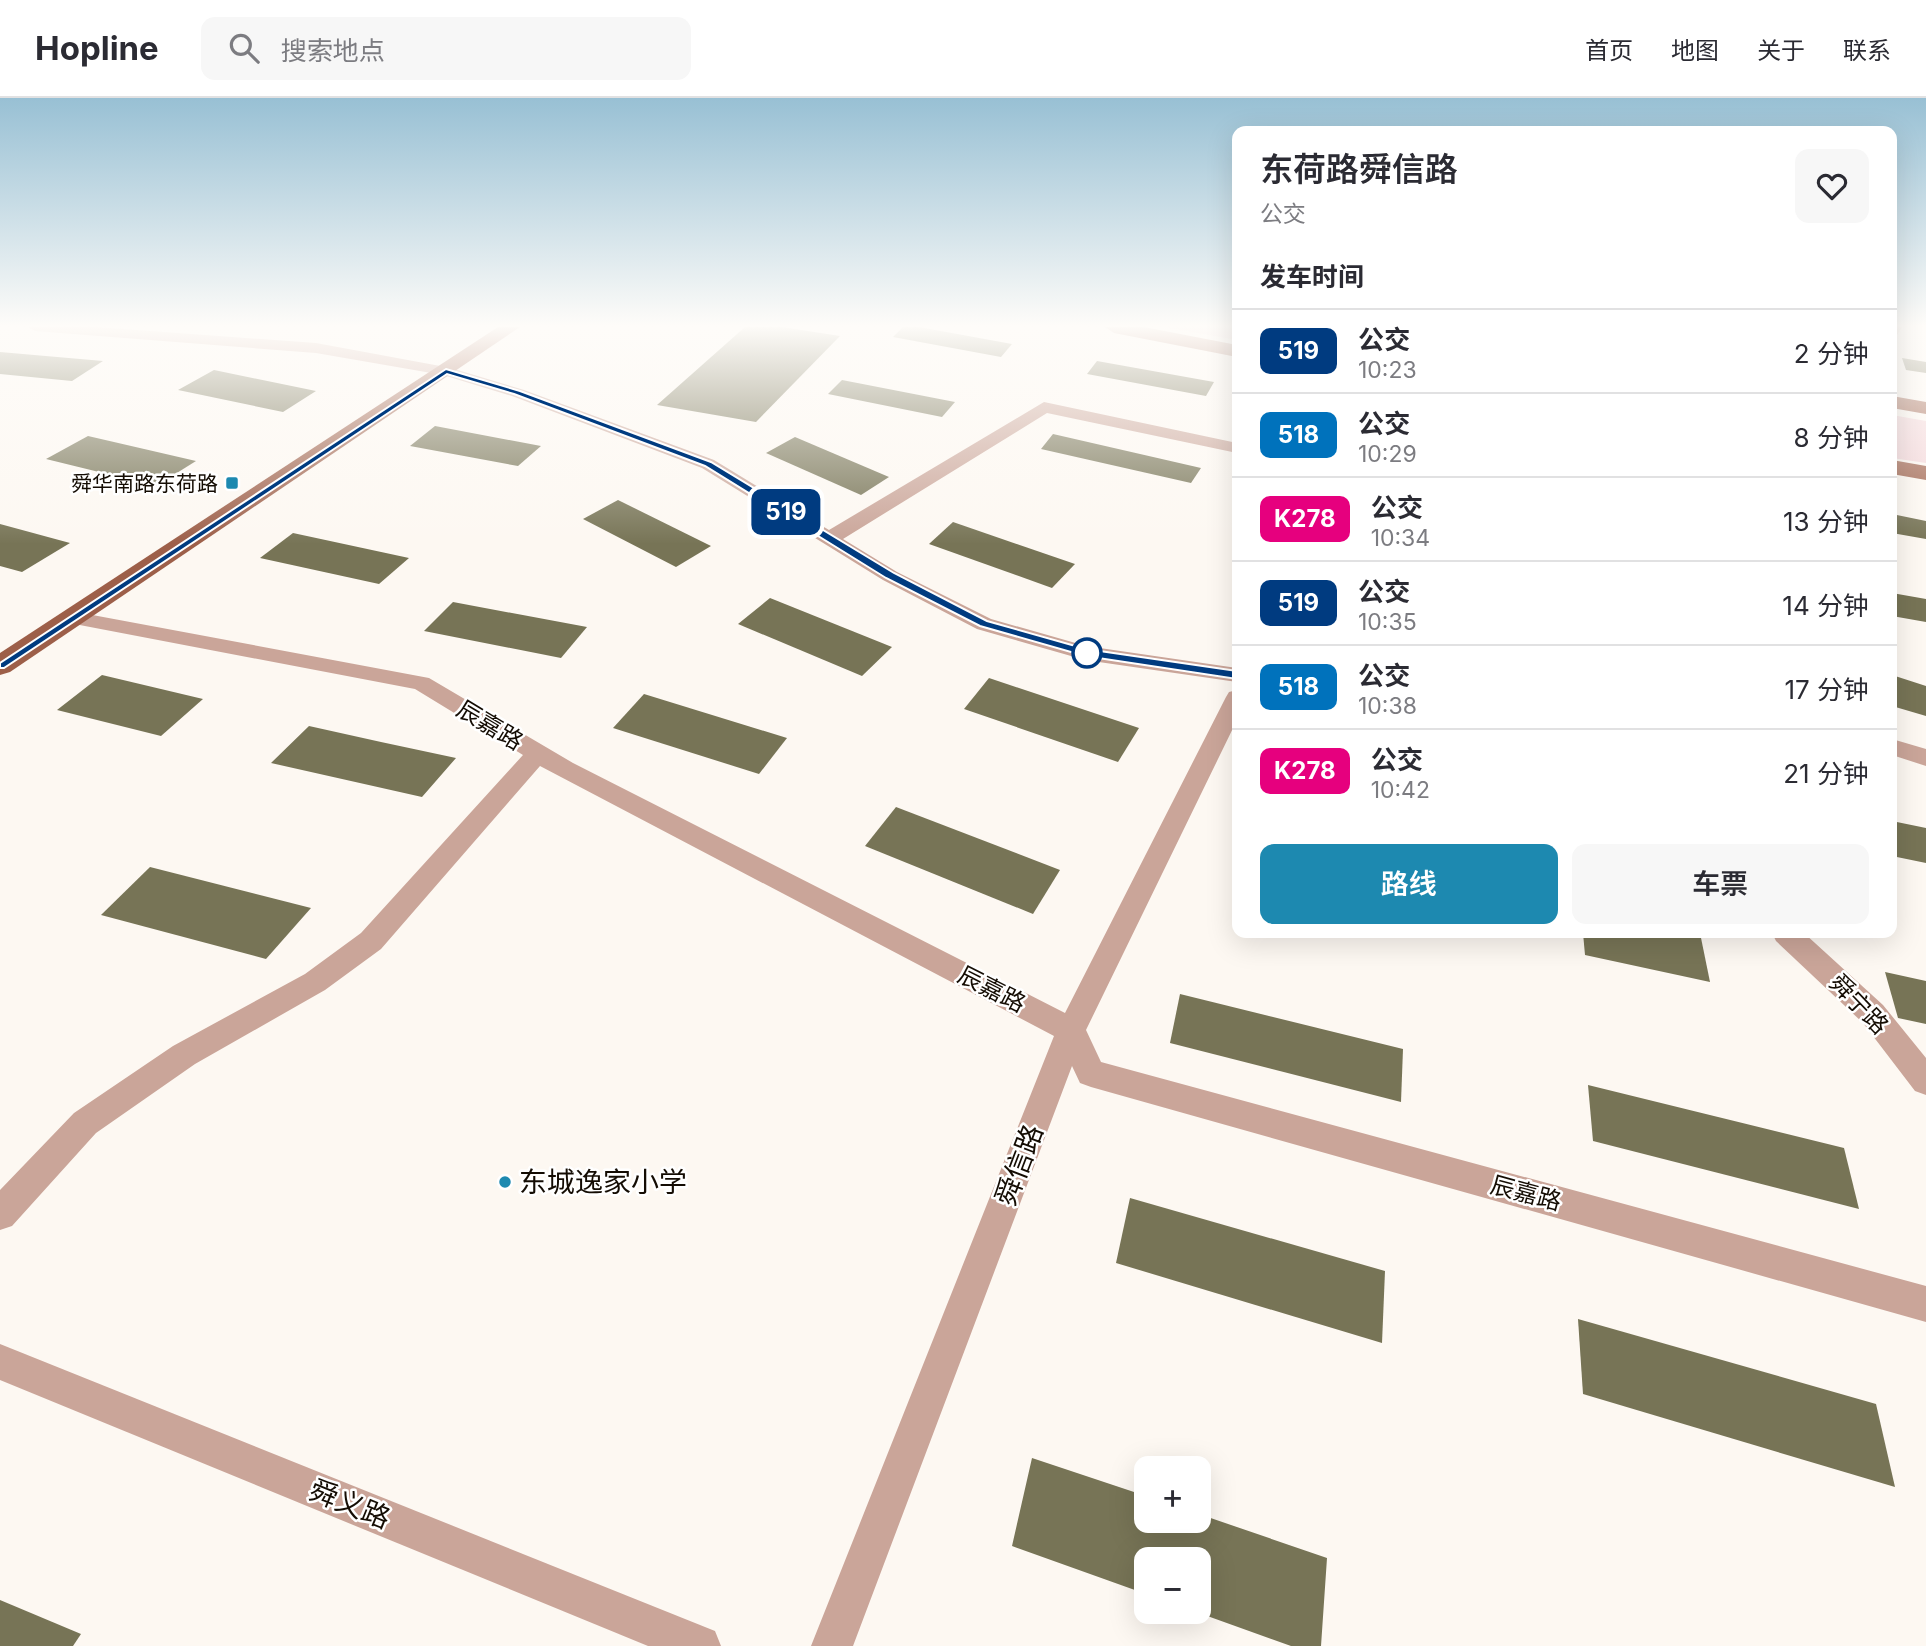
<!DOCTYPE html>
<html lang="zh">
<head>
<meta charset="utf-8">
<style>
  :root { --surface:#fff; --page:#f7f7f7; --text:#2b2b33; --muted:#7c7c81; --line:#e1e1e2; --accent:#1d89b0 }
  body { margin:0; font-family:Inter,"Noto Sans SC",sans-serif; background:var(--page); color:var(--text); height:100vh; display:flex; flex-direction:column; font-size:26px; white-space:nowrap }
  * { box-sizing:border-box; margin:0 }
  p { font-size:23px; color:var(--muted) }
  .icon { flex:none; width:38px; height:38px; fill:none; stroke:currentColor; stroke-width:2; stroke-linecap:round; stroke-linejoin:round }
  .map { position:relative; flex:1; overflow:hidden }
  .side { position:absolute; left:1232px; top:28px; width:665px; height:812px; display:flex; flex-direction:column; background:var(--surface); border-radius:14px; box-shadow:0 7px 28px #0002 }
  .side>* { flex:none }
  .badge { padding:0 14px; border-radius:10px; font-size:24px; line-height:46px }
  .buttons { position:absolute; left:1134px; top:1358px; display:grid; gap:14px }
  .buttons a { display:grid; place-items:center; width:77px; height:77px; border-radius:14px; background:var(--surface); box-shadow:0 7px 28px #0002; font-size:35px }
  .map>.badge { position:absolute; translate:-50% -50%; box-shadow:0 0 0 4px #fff }
  h2 { padding:0 28px; font-size:26px; line-height:63px }
  .round { display:grid; place-items:center; flex:none; width:74px; height:74px; border-radius:14px; background:var(--page) }
  .overview { display:flex; align-items:center; justify-content:space-between; height:119px; padding:0 28px }
  h1 { font-size:33px; font-weight:600; line-height:52px }
  .primary-button { display:flex; gap:14px; margin-top:auto; padding:14px 28px }
  .primary-button a { flex:1; height:80px; border-radius:14px; background:var(--accent); color:#fff; font-size:28px; font-weight:600; line-height:80px; text-align:center }
  .primary-button a+a { background:var(--page); color:var(--text) }
  ul { padding:0; list-style:none }
  li { display:flex; align-items:center; gap:21px; height:84px; padding:0 28px; border-top:2px solid var(--line) }
  li div { flex:1 }
  li b { display:block; font-size:26px }
  li em { font-style:normal }
  li .badge { min-width:77px; font-weight:700; text-align:center }
  header { display:flex; align-items:center; gap:42px; box-sizing:border-box; height:98px; padding:0 35px; background:var(--surface); border-bottom:2px solid var(--line) }
  header strong { font-size:33px }
  nav { display:flex; gap:38px; margin-inline-start:auto; font-size:24px }
  .search { width:490px; height:63px; background:var(--page); display:flex; align-items:center; gap:18px; box-sizing:border-box; padding:0 24px; border-radius:14px; color:var(--muted); font-size:26px }
  .map>svg:first-child { display:block }
  .green { fill:#f3d5d9 }
  .building { fill:#777456 }
  .lines { fill:none; stroke-linecap:round; stroke-linejoin:round }
  .minor { fill:#caa599; fill-rule:evenodd }
  .major { fill:#9d5f49; fill-rule:evenodd }
  .line { fill:#003b80; stroke:#fff; stroke-width:2 }
  .poi-dot { fill:#1d89b0; stroke:#fff; stroke-width:2.5 }
  .stop-dot { fill:#fff; stroke:#003b80; stroke-width:3.5 }
  .labels { text-anchor:middle; dominant-baseline:central; stroke-width:5; stroke-linejoin:round; paint-order:stroke }
  .far-poi-label { font-size:21px; fill:#140c03; stroke:#fff; text-anchor:end }
  .street-label { font-size:24px; fill:#140c03; stroke:#fff }
  .near-street-label { font-size:28px; fill:#140c03; stroke:#fff }
  .near-poi-label { font-size:28px; fill:#140c03; stroke:#fff; text-anchor:start }
</style>
</head>
<body>
<header>
<strong>Hopline</strong>
<div class="search"><svg class="icon" aria-label="search" viewBox="0 0 24 24"><circle cx="10" cy="10" r="6"/><path d="M15 15l6 6"/></svg>搜索地点</div>
<nav><a>首页</a><a>地图</a><a>关于</a><a>联系</a></nav>
</header>
<div class="map">
<svg width="1926" height="1548" viewBox="0 0 1926 1548">
  <rect width="100%" height="100%" fill="#fdf8f2"/>
  <g class="green">
    <path d="M1164,229H1237V242Z"/>
    <path d="M1892,317L1926,323V365L1892,360Z"/>
  </g>
  <g class="building">
    <path d="M745,229H782L840,238L756,324L657,307Z"/>
    <path d="M903,229H919L1012,246L1001,259L893,239Z"/>
    <path d="M0,254L103,263L72,283L0,276Z"/>
    <path d="M1902,260L1926,264V275L1906,272Z"/>
    <path d="M1097,263L1214,284L1206,298L1087,276Z"/>
    <path d="M214,272L316,293L283,314L178,292Z"/>
    <path d="M842,282L955,304L942,319L828,296Z"/>
    <path d="M435,328L541,348L518,368L410,348Z"/>
    <path d="M1053,336L1201,370L1191,385L1041,351Z"/>
    <path d="M88,338L196,363L156,388L46,361Z"/>
    <path d="M795,339L889,379L861,397L766,355Z"/>
    <path d="M618,402L711,448L676,469L583,421Z"/>
    <path d="M1892,416L1926,423V441L1892,435Z"/>
    <path d="M953,424L1075,466L1052,490L929,446Z"/>
    <path d="M0,426L70,445L22,474L0,468Z"/>
    <path d="M293,435L409,460L379,486L260,460Z"/>
    <path d="M1892,495L1926,501V524L1892,518Z"/>
    <path d="M770,500L892,549L862,578L738,526Z"/>
    <path d="M453,504L587,529L561,560L424,533Z"/>
    <path d="M102,577L203,601L161,638L57,612Z"/>
    <path d="M1892,577L1926,588V618L1892,608Z"/>
    <path d="M989,580L1139,630L1118,664L964,611Z"/>
    <path d="M644,596L787,640L759,676L613,630Z"/>
    <path d="M309,628L381,644L456,660L422,699L271,665Z"/>
    <path d="M896,709L1060,772L1033,816L865,748Z"/>
    <path d="M1892,723L1926,730V765L1892,758Z"/>
    <path d="M150,769L311,810L266,861L101,817Z"/>
    <path d="M1583,835H1700L1710,884L1585,857Z"/>
    <path d="M1885,874L1926,883V926L1898,920Z"/>
    <path d="M1180,896L1403,951L1401,1004L1170,945Z"/>
    <path d="M1588,987L1844,1050L1859,1111L1593,1043Z"/>
    <path d="M1130,1100L1385,1173L1382,1245L1116,1165Z"/>
    <path d="M1578,1221L1876,1306L1895,1389L1583,1296Z"/>
    <path d="M1032,1360L1146,1398V1423H1199V1416L1327,1460L1321,1548H1291L1199,1515V1461H1146V1496L1012,1448Z"/>
    <path d="M0,1502L81,1536L73,1548H0Z"/>
  </g>
  <g class="lines">
    <g class="minor">
      <path d="M28,229H96L316,245L451,270L524,292L714,362L829,432L1044,304L1237,345V355L1047,315L843,441L897,474L991,521L1086,548L1237,570V584L1085,562L977,531L883,482L702,370L512,298L443,277L316,255L35,233Z"/>
      <path d="M1892,229H1902L1897,237L1892,238Z"/>
      <path d="M71,513L429,580L573,665L1065,915L1226,599L1229,594L1237,592V622L1086,932L1101,964L1926,1188V1224L1091,989L1080,985L1072,968L853,1548H811L1054,938L540,668L381,851L325,892L195,966L96,1035L12,1128L0,1132V1092L74,1015L173,948L305,876L361,835L523,657L415,591L64,524L61,519L64,514Z"/>
      <path d="M1892,641L1926,651V668L1892,657Z"/>
      <path d="M1772,835H1804L1883,907L1926,960V997L1915,993L1863,925L1776,843Z"/>
      <path d="M0,1246L715,1533L721,1548H648L0,1282Z"/>
    </g>
    <g class="major">
      <path d="M498,229H520L10,574L0,577V555Z"/>
      <path d="M1105,229H1144L1237,247V259L1114,235Z"/>
      <path d="M1892,298L1926,304V316L1892,310Z"/>
      <path d="M1892,362L1926,368V382L1892,376Z"/>
    </g>
  </g>
  <linearGradient id="sky" x2="0" y2="1"><stop stop-color="#98c0d4"/><stop offset="0.51" stop-color="#fefcf9"/><stop offset="1" stop-color="#fefcf9" stop-opacity="0"/></linearGradient>
  <rect width="1926" height="446" fill="url(#sky)"/>
  <path class="line" d="M446,271L520,293L711,364L894,475L987,523L1086,551L1237,573L1243,577L1237,581L1085,558L980,528L886,480L705,368L514,296L447,276L4,570H0V565Z"/>
  <g class="poi-dot">
    <rect x="225" y="378" width="14" height="14" rx="3.5"/>
    <circle cx="505" cy="1084" r="7"/>
  </g>
  <circle class="stop-dot" cx="1087" cy="555" r="14"/>
  <g class="labels">
    <g class="far-poi-label">
      <text x="218" y="385">舜华南路东荷路</text>
    </g>
    <g class="street-label">
      <text transform="translate(490 627) rotate(31)">辰嘉路</text>
      <text transform="translate(992 891) rotate(27)">辰嘉路</text>
      <text transform="translate(1859 906) rotate(46)">舜宁路</text>
      <text transform="translate(1526 1095) rotate(15)">辰嘉路</text>
    </g>
    <g class="near-street-label">
      <text transform="translate(1019 1067) rotate(-69)">舜信路</text>
      <text transform="translate(350 1406) rotate(22)">舜义路</text>
    </g>
    <g class="near-poi-label">
      <text x="519" y="1084">东城逸家小学</text>
    </g>
  </g>
</svg>
<div class="buttons">
<a>+</a>
<a>−</a>
</div>
<b class="badge" style="left:786px;top:414px;background:#003b80;color:#fff">519</b>
<section class="side">
<div class="overview"><div><h1>东荷路舜信路</h1><p>公交</p></div><a class="round"><svg class="icon" aria-label="heart" viewBox="0 0 24 24"><path d="M12 20l-8-8c-3-5 5-10 8-4 3-6 11-1 8 4z"/></svg></a></div>
<h2>发车时间</h2>
<ul>
<li><span class="badge" style="background:#003b80;color:#fff">519</span><div><b>公交</b><p>10:23</p></div><em>2 分钟</em></li>
<li><span class="badge" style="background:#0072bc;color:#fff">518</span><div><b>公交</b><p>10:29</p></div><em>8 分钟</em></li>
<li><span class="badge" style="background:#e6007e;color:#fff">K278</span><div><b>公交</b><p>10:34</p></div><em>13 分钟</em></li>
<li><span class="badge" style="background:#003b80;color:#fff">519</span><div><b>公交</b><p>10:35</p></div><em>14 分钟</em></li>
<li><span class="badge" style="background:#0072bc;color:#fff">518</span><div><b>公交</b><p>10:38</p></div><em>17 分钟</em></li>
<li><span class="badge" style="background:#e6007e;color:#fff">K278</span><div><b>公交</b><p>10:42</p></div><em>21 分钟</em></li>
</ul>
<div class="primary-button"><a>路线</a><a>车票</a></div>
</section>
</div>
</body>
</html>
